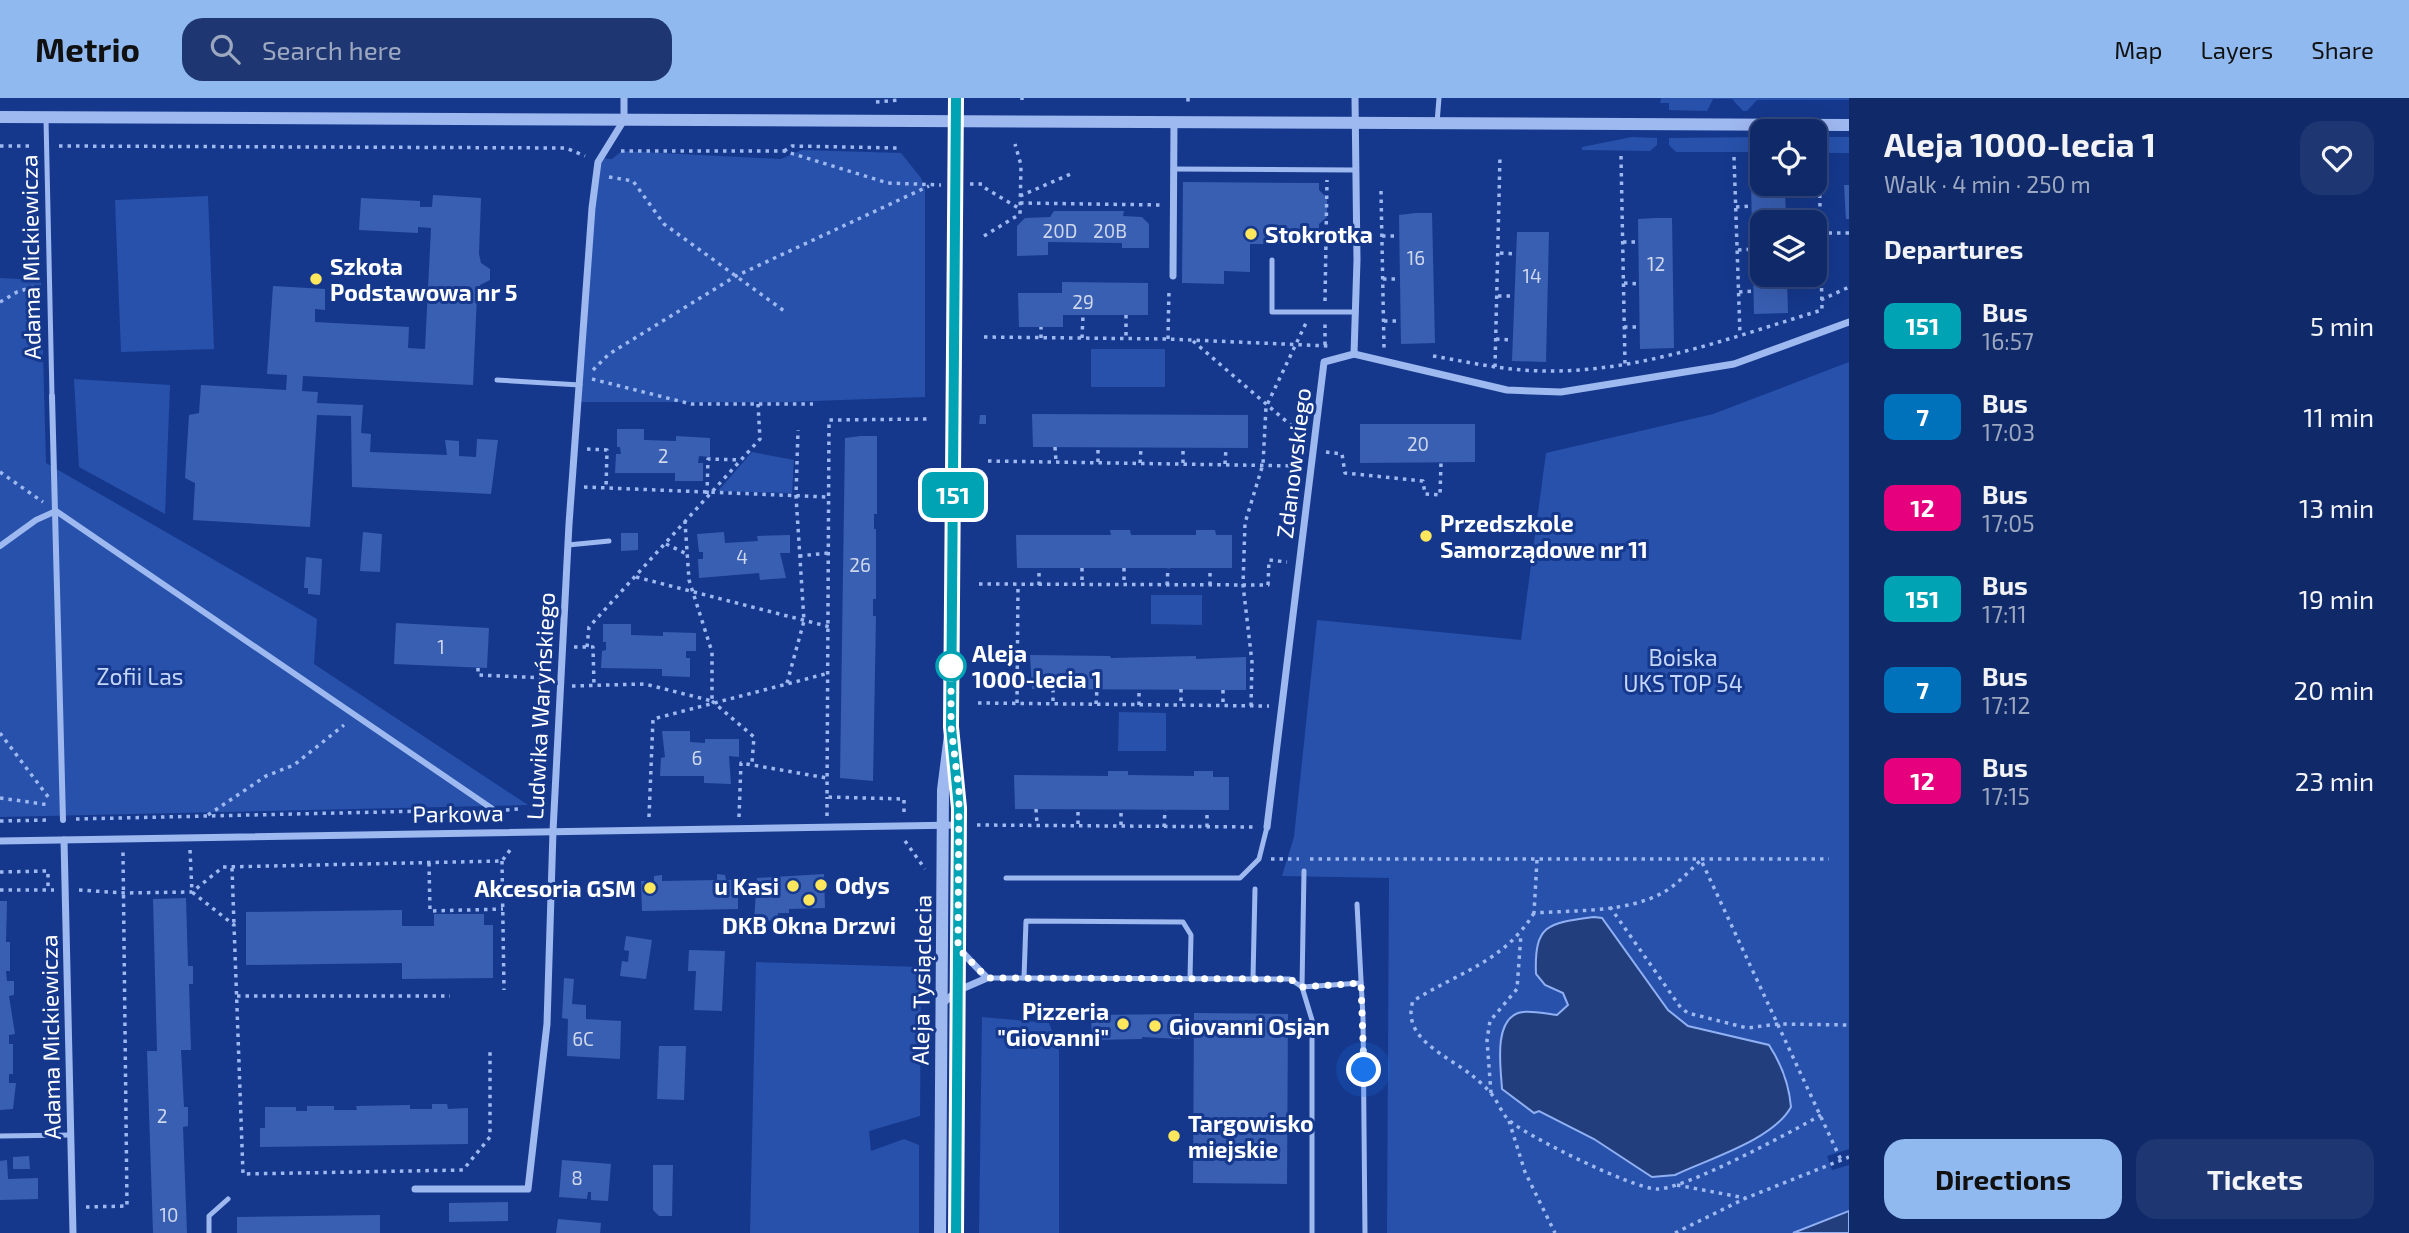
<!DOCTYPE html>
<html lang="en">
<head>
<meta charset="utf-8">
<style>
  :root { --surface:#102a69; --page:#1e3671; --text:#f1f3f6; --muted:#9ca7c0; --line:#30467d; --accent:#90b9f0 }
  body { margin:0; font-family:"Exo 2",sans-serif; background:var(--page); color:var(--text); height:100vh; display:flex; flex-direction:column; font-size:26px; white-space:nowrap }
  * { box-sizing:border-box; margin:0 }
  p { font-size:23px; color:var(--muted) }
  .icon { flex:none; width:38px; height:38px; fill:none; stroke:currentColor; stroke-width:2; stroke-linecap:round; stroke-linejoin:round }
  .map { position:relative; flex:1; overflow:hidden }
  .details { display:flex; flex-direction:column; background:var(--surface); width:560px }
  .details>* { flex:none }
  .badge { padding:0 14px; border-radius:10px; font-size:24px; line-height:46px }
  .fabs { position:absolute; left:1750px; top:21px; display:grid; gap:14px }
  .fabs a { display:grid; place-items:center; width:77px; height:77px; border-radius:14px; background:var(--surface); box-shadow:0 7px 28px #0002,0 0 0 2px var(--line); font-size:35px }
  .you { position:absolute; width:35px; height:35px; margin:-18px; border:5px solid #fff; border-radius:50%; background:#1a73e8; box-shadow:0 0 0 10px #1a73e833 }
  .map>.badge { position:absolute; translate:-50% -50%; box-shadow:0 0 0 4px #fff }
  h2 { padding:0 35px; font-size:26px; line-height:63px }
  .round { display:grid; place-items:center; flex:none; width:74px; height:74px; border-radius:21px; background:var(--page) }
  .head { display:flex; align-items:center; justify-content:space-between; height:119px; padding:0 35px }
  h1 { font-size:33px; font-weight:700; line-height:52px }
  .button { display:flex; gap:14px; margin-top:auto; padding:14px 35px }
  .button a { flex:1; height:80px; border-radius:21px; background:var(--accent); color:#111; font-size:28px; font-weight:700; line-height:80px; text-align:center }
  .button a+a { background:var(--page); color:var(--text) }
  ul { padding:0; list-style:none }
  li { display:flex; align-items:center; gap:21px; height:91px; padding:0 35px }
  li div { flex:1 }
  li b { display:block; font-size:26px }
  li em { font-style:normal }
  li .badge { min-width:77px; font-weight:700; text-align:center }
  header { display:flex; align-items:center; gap:42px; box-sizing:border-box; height:98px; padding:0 35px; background:var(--accent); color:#111 }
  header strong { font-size:33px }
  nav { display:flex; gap:38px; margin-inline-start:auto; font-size:24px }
  .search { width:490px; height:63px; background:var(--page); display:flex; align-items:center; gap:18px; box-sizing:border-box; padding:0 24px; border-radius:21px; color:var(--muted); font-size:26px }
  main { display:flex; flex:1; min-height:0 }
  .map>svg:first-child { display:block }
  .green { fill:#2751ab }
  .water { fill:#233e7d; stroke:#90b0f3; stroke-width:2 }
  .building { fill:#395fb3 }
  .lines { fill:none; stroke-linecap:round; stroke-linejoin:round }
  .path { stroke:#9eb8f0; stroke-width:3.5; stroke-dasharray:3.5 5; stroke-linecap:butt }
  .service { stroke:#9eb8f0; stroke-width:5 }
  .pedestrian { stroke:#9eb8f0; stroke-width:6 }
  .minor { stroke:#9eb8f0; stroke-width:7 }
  .tertiary { stroke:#9eb8f0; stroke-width:12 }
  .line-casing { stroke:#fff; stroke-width:16 }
  .line { stroke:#00a3b4; stroke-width:10 }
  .walk { stroke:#fff; stroke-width:7; stroke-dasharray:0 12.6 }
  .poi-dot { fill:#ffe75d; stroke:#15388c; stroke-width:2.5 }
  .stop-dot { fill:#fff; stroke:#00a3b4; stroke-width:3.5 }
  .labels { text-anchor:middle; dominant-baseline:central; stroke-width:6; stroke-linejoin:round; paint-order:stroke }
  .number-label { font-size:19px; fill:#ced7ec }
  .poi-label { font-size:23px; font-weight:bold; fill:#fff; stroke:#15388c; text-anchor:start }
  .street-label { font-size:23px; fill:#fff; stroke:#15388c }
  .stop-label { font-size:23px; font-weight:bold; fill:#fff; stroke:#15388c; text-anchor:start }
  .park-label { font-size:23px; fill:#c5d6fb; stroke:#15388c }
</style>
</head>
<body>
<header>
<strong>Metrio</strong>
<div class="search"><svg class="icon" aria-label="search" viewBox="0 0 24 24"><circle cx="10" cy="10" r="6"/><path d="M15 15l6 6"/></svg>Search here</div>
<nav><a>Map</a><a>Layers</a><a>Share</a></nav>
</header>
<main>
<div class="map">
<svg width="1849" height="1135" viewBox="0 0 1849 1135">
  <rect width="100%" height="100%" fill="#15388c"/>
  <g class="green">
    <path d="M1661,0H1849V2H1757L1747,13H1743L1732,1H1713L1707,13L1669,12V5H1660Z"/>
    <path d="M1632,39L1657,40V47L1650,53L1582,52V49Z"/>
    <path d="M1762,39V54H1676L1669,47V40Z"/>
    <rect x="1815" y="39" width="34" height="16"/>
    <path d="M802,52L901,55L921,80L925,92V299L786,304H578L592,110L601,60L612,61L622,53L781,61Z"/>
    <path d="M208,98L214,251L121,254L115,102Z"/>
    <path d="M0,180L41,182L46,365L317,521L314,566L528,707L0,719Z"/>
    <rect x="1091" y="251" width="74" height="38"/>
    <path d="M1849,264V1051L1827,1058L1832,1072L1849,1067V1113L1793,1135H1387L1389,780L1282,778L1294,739L1317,522L1521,542L1546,355L1713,316Z"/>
    <path d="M74,281L170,287L165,416L79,369Z"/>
    <path d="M752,354L794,362L792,395L718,393Z"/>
    <path d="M1151,497H1202V527L1151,526Z"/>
    <path d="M1119,614L1166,615V653H1118Z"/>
    <path d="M756,864L921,869L920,1018L869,1033L871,1053L904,1041L919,1047V1135H750Z"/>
    <path d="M982,919L1049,925L1059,953V1135H979Z"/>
  </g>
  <g class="water">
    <path d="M1594,819L1602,820L1668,912L1688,928L1769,947C1782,967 1789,986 1791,1009C1773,1042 1708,1061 1675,1077L1652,1079L1594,1041L1539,1013L1534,1015L1502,991C1501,971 1493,924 1518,915C1528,911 1546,916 1557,917L1568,907L1563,895L1545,887L1536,876C1534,826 1548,825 1594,819Z"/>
    <path d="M1849,1113V1135H1793Z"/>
  </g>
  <g class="building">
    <path d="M1183,84L1319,85V92L1327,100V119L1319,126V146H1250V174L1224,173V186L1182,185Z"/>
    <path d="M1785,86L1786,124H1762V177L1787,179L1788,215L1754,216L1751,87Z"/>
    <path d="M1844,87H1849V121H1846Z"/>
    <path d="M433,97L481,100L479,156L481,165L490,171V182L480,187L479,198L477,197L473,287L303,278L302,293L318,294L317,305L363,307L361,335L371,336L370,354L447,357L445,342L459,343V358L476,359L477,341L498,342L491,396L352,389L351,318L317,317L310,429L193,422L195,385L185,380L189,317L199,315L201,287L286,292L287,277L267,276L273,188L325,191V212L315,211V224L409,229L408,250L425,251L431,130L418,129V135L359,132L361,100L420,103V109H432Z"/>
    <path d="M1054,113H1124L1123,118L1142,119L1149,126V150H1122V145L1048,144V157L1017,158V128L1025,120L1050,119Z"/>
    <path d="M1416,115H1432L1435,245L1401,246L1399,117Z"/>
    <path d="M1655,120H1672L1674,250L1640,251L1638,121Z"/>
    <path d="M1517,134H1549L1546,264L1512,263Z"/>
    <path d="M1062,184L1148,185V217H1063V229H1019L1018,195H1062Z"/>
    <path d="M1032,316L1248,317V350L1033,349Z"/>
    <path d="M980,317H986V326H979Z"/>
    <path d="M1360,326H1475V364L1360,365Z"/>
    <path d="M617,331H644V342L676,343V338L710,340V359L699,358L698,365H703V383H675V375H615L616,356H621L620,349H617Z"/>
    <path d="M861,338H877V416H874V431H876V501H873V518H876L873,683L840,680L845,340Z"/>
    <path d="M1110,432H1130L1131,437H1196V432H1215L1216,437H1232V470H1017L1016,437H1111Z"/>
    <path d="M363,434L382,436L380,474L360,473Z"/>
    <path d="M724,434L725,445L758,443L757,438L790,437V455H780L786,480L760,482L759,475L699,480L698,461H703V454H699L697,436Z"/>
    <path d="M621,435H638V452L621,453Z"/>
    <path d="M306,459L322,461L320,497L308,496V490H304Z"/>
    <path d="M396,525L489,530L487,570L394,566Z"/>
    <path d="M603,526H631V537L663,538V534L696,535V553H686V560H690V579L662,578V571L601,570L602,553L606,552V544H603Z"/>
    <path d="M1030,557L1110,558L1111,560L1196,558V561L1246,559V592L1032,591Z"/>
    <path d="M662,633H690V644L705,645V641H739V659L729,658L731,686L704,685V678H660L661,660L665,659Z"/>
    <path d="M1108,673H1128V677L1194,678V673H1213V679H1229V712L1015,711L1014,677L1108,678Z"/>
    <path d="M717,776L725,777L726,782H738V811L642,813L641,783H654V778L662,777V783L717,782Z"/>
    <path d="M824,776L825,810L789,811V815H778V822L754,823L757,780Z"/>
    <path d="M186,800L188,868H193V886H189L191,952H181L184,1009H188V1028L183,1029L187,1135H153L147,953H157L153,801Z"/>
    <path d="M0,803H7L6,844H10V873H6L7,883H14V897L9,898L15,936L9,937V946H13V976H9V985H16L13,1011L0,1012Z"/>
    <path d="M402,812V828H434V816H484V827H493V880L402,881V865L246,867V814Z"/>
    <path d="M626,838L652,842L646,881L620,878L622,863L628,864L629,853L624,852Z"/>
    <path d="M689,852L725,853L722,913L694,912L696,873H688Z"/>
    <path d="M564,880L574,881L572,906L586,907V921L621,923L620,961L567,958L568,921L562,920Z"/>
    <path d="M1194,915L1288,916L1287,1086L1193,1085Z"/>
    <path d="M1181,916V941L1142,939V941L1092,942L1091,917Z"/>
    <path d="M659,948H686L684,1002L657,1001Z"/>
    <path d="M432,1006H447L448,1011L468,1010V1046L260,1049V1030H265V1009H296V1013H307V1008H334V1012H357L356,1008L410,1007V1011H432Z"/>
    <path d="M29,1058L30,1071H13V1059Z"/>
    <path d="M7,1062L8,1081L38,1080V1101L0,1102V1063Z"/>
    <path d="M562,1062L611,1066L608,1103L591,1102V1094H588L587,1101L559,1099Z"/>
    <path d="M653,1067H673L672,1118H659L653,1112Z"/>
    <path d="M508,1104V1123L449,1124V1105Z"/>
    <path d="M380,1117V1135H237V1119Z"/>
    <path d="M558,1121L601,1125L600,1135H556Z"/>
  </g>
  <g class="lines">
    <g class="path">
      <path d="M1188,0V4"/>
      <path d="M1022,2V0"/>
      <path d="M876,4L899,2"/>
      <path d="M0,48H34"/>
      <path d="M59,48L566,50L585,58"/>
      <path d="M621,53H784L888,85L941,87"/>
      <path d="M784,53L792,48L899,50"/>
      <path d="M1621,58L1625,266"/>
      <path d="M1734,59L1740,237"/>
      <path d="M609,79L633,83L664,126L787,215"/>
      <path d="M970,86H985"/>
      <path d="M985,90L1020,111"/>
      <path d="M1381,93L1384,250"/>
      <path d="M1020,98L1073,75"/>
      <path d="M1020,105L1161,107"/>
      <path d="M1736,109L1752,108"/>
      <path d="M1820,135H1849"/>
      <path d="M984,138L1020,116L1021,67L1015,46"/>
      <path d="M1382,138H1399"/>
      <path d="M1623,144H1638"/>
      <path d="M1738,152L1753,151"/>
      <path d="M1500,155L1516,156"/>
      <path d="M1383,181H1400"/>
      <path d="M1624,185L1639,186"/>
      <path d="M1739,194L1754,193"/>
      <path d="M1498,198H1514"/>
      <path d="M1821,202L1849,189"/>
      <path d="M1325,203L1327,82"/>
      <path d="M0,204L17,194L36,188"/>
      <path d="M1126,217V241"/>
      <path d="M1384,223H1401"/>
      <path d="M1624,229H1640"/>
      <path d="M984,239L1168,241L1328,248"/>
      <path d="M1041,240V229"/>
      <path d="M1082,240L1083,217"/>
      <path d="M1168,241L1169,191"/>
      <path d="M1496,241L1513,242"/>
      <path d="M1193,243L1301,336"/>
      <path d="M1325,247V224"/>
      <path d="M1433,258C1463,263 1493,270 1523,272C1625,280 1726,241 1822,212L1819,59"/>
      <path d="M1495,269L1500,58"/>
      <path d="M593,272L609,256L736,178L929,88"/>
      <path d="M592,281L691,306H813"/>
      <path d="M1055,349L1056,364"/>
      <path d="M587,351L607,352L606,391"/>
      <path d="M1326,354L1342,356L1345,375L1423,383L1425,396L1440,397L1441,365"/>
      <path d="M988,363L1299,368"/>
      <path d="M1098,364V350"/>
      <path d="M1140,365L1141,350"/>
      <path d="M1183,365V350"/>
      <path d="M1225,366L1226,350"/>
      <path d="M0,374L43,404"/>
      <path d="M584,389L828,399"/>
      <path d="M707,396L708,361L741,362"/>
      <path d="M666,446L687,456"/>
      <path d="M799,458L828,455"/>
      <path d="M1082,470V487"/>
      <path d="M1124,470V487"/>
      <path d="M636,479L830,529"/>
      <path d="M979,486L1268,487L1269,462L1287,464"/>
      <path d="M1039,487V470"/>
      <path d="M1167,487L1168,470"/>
      <path d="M1210,487V470"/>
      <path d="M574,549H593L594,587"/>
      <path d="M587,549L589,529L760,341L758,306"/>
      <path d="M478,570V577L547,580"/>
      <path d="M787,585L804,523L796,398L798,332"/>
      <path d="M572,588L645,586L712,603V554L689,482L685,424"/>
      <path d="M1053,591V606"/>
      <path d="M1181,591V607"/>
      <path d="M1223,592V608"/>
      <path d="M712,603L754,639L752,665"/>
      <path d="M978,605L1269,608"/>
      <path d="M1017,605L1018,487"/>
      <path d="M1096,606L1097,591"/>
      <path d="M1139,607V591"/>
      <path d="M1251,608L1252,564L1243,487L1245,425L1263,366L1266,309L1306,225"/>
      <path d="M0,635L49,700"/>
      <path d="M0,700L50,707"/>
      <path d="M1036,711L1037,726"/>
      <path d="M506,712L518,711"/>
      <path d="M904,714V701L827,699L829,322L930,321"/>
      <path d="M208,717L266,678L294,667L344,627"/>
      <path d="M827,718V699"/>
      <path d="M649,719L653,621L829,575"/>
      <path d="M739,719L741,665L827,680"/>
      <path d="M76,721L470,712"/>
      <path d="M0,723L50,722"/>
      <path d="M1078,726V711"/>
      <path d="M977,727L1254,729"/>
      <path d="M1121,727V712"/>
      <path d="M1164,729L1165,712"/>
      <path d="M1207,729V712"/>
      <path d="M905,743L925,771"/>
      <path d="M190,752L192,794L234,827L243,1076L463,1072L490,1039V950"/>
      <path d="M1271,761H1299"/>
      <path d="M1310,761H1829"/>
      <path d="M1537,762L1534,815C1575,812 1627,815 1664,794C1678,786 1689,773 1701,762L1841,1062"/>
      <path d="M502,763L504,892"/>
      <path d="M429,765L430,813L503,811"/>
      <path d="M232,770L234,827"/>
      <path d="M0,774L48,773V792"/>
      <path d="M0,792H54"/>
      <path d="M79,792L124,795L192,794L223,769L502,763L513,748"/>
      <path d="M1610,809L1681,910L1688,915L1747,930L1778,926L1849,927"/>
      <path d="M1534,815C1504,864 1459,874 1413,903C1401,940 1446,957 1470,976C1478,982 1487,990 1493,998C1499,1006 1503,1018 1511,1024C1533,1041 1630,1089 1656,1091C1682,1093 1793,1033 1821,1017"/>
      <path d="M237,898H450"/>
      <path d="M1491,995L1487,942L1490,923L1517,891L1521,836"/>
      <path d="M1509,1023L1525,1074L1555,1135"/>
      <path d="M1677,1087L1745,1100"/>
      <path d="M86,1109L127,1108L123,754"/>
      <path d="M1675,1135L1746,1100L1849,1059"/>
    </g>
    <g class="service">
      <path d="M46,21L52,298"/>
      <path d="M1437,25L1439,0"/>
      <path d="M1173,71L1355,72"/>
      <path d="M1272,162V214H1356"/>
      <path d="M497,282L580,287"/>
      <path d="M568,447L609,443"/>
      <path d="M1304,773L1302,889L1361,885"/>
      <path d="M1006,780H1240L1259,761L1267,729"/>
      <path d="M1357,806L1363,920L1365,1135"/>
      <path d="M987,880L1290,881L1302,889L1312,922V1135"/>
      <path d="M1024,880L1026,823L1183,824L1191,837L1190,880"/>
      <path d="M1253,880L1255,791"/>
      <path d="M0,1038L71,1037"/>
      <path d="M209,1135V1118L228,1101"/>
    </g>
    <g class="pedestrian">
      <path d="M52,298L63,722"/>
      <path d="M0,448L36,422L56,413L494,712"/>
    </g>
    <g class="minor">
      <path d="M1173,178L1174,24"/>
      <path d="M1354,256L1507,292L1561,294L1734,266L1849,224"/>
      <path d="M1267,729L1324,264L1354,256L1357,162L1355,0"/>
      <path d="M64,742L73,1135"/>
      <path d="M0,743L959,727"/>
      <path d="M942,906L957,893L987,880L959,851"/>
      <path d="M415,1091H528L547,926L553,733L569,426L592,110L598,64L624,22V0"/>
    </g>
    <g class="tertiary">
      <path d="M0,19L1849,27"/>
      <path d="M953,650L959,727L955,1135"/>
      <path d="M940,1135L943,692L951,629L956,0"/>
    </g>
  </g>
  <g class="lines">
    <defs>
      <path id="line" d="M956,1135L959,710L951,629L956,0"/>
    </defs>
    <use href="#line" class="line-casing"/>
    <use href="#line" class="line"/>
    <path class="walk" d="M951,568V629L959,693L958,850L987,880L1290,881L1302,889L1361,885L1364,972"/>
  </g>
  <g class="poi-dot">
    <circle cx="1251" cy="136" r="7"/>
    <circle cx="316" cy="181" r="7"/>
    <circle cx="1426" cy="438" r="7"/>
    <circle cx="821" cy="787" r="7"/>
    <circle cx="793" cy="788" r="7"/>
    <circle cx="650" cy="790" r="7"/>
    <circle cx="809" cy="802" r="7"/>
    <circle cx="1123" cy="926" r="7"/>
    <circle cx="1155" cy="928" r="7"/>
    <circle cx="1174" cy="1038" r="7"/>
  </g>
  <circle class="stop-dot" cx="951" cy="568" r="14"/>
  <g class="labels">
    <g class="number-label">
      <text x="1060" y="132">20D</text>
      <text x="1110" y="132">20B</text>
      <text x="1416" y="159">16</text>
      <text x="1656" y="165">12</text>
      <text x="1532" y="177">14</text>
      <text x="1083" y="203">29</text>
      <text x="1418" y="345">20</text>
      <text x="663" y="357">2</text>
      <text x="742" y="458">4</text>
      <text x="860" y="466">26</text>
      <text x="441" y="548">1</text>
      <text x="697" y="659">6</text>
      <text x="583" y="940">6C</text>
      <text x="162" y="1017">2</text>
      <text x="577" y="1079">8</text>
      <text x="169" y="1116">10</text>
    </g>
    <g class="poi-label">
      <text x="1265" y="136">Stokrotka</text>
      <text x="330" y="168">Szkoła<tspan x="330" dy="26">Podstawowa nr 5</tspan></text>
      <text x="1440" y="425">Przedszkole<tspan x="1440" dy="26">Samorządowe nr 11</tspan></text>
      <text x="835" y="787">Odys</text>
      <text x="779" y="788" text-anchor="end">u Kasi</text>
      <text x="636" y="790" text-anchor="end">Akcesoria GSM</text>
      <text x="809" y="827" text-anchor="middle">DKB Okna Drzwi</text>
      <text x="1109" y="913" text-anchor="end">Pizzeria<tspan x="1109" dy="26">"Giovanni"</tspan></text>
      <text x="1169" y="928">Giovanni Osjan</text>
      <text x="1188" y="1025">Targowisko<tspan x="1188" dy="26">miejskie</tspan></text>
    </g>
    <g class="street-label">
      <text transform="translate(30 159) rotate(-91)">Adama Mickiewicza</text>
      <text transform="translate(1293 365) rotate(-83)">Zdanowskiego</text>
      <text transform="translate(540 608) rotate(-87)">Ludwika Waryńskiego</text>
      <text transform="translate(458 715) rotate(-1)">Parkowa</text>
      <text transform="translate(921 882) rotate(-89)">Aleja Tysiąclecia</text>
      <text transform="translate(50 939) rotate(-91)">Adama Mickiewicza</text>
    </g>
    <g class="stop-label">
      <text x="972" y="555">Aleja<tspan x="972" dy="26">1000-lecia 1</tspan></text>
    </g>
    <g class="park-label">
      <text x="1683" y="559">Boiska<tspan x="1683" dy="26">UKS TOP 54</tspan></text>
      <text x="140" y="578">Zofii Las</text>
    </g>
  </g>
</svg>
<div class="fabs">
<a><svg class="icon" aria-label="locate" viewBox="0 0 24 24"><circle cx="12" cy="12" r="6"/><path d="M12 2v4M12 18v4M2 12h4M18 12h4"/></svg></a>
<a><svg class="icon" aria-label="layers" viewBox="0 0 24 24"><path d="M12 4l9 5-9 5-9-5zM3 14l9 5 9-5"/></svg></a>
</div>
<div class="you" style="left:1364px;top:972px"></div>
<b class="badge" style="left:953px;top:397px;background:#00a3b4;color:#fff">151</b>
</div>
<section class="details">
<div class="head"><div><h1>Aleja 1000-lecia 1</h1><p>Walk · 4 min · 250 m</p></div><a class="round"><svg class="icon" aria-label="heart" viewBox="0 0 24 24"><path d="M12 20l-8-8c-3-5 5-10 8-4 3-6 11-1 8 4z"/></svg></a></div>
<h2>Departures</h2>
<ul>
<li><span class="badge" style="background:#00a3b4;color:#fff">151</span><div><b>Bus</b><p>16:57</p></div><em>5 min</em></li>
<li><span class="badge" style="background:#0072bc;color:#fff">7</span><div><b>Bus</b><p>17:03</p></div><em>11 min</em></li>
<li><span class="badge" style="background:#e6007e;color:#fff">12</span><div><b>Bus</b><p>17:05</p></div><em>13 min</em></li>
<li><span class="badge" style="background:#00a3b4;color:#fff">151</span><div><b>Bus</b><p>17:11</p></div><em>19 min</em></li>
<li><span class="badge" style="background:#0072bc;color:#fff">7</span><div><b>Bus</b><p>17:12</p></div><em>20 min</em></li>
<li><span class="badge" style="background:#e6007e;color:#fff">12</span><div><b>Bus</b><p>17:15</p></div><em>23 min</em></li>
</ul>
<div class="button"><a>Directions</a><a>Tickets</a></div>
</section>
</main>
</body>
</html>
